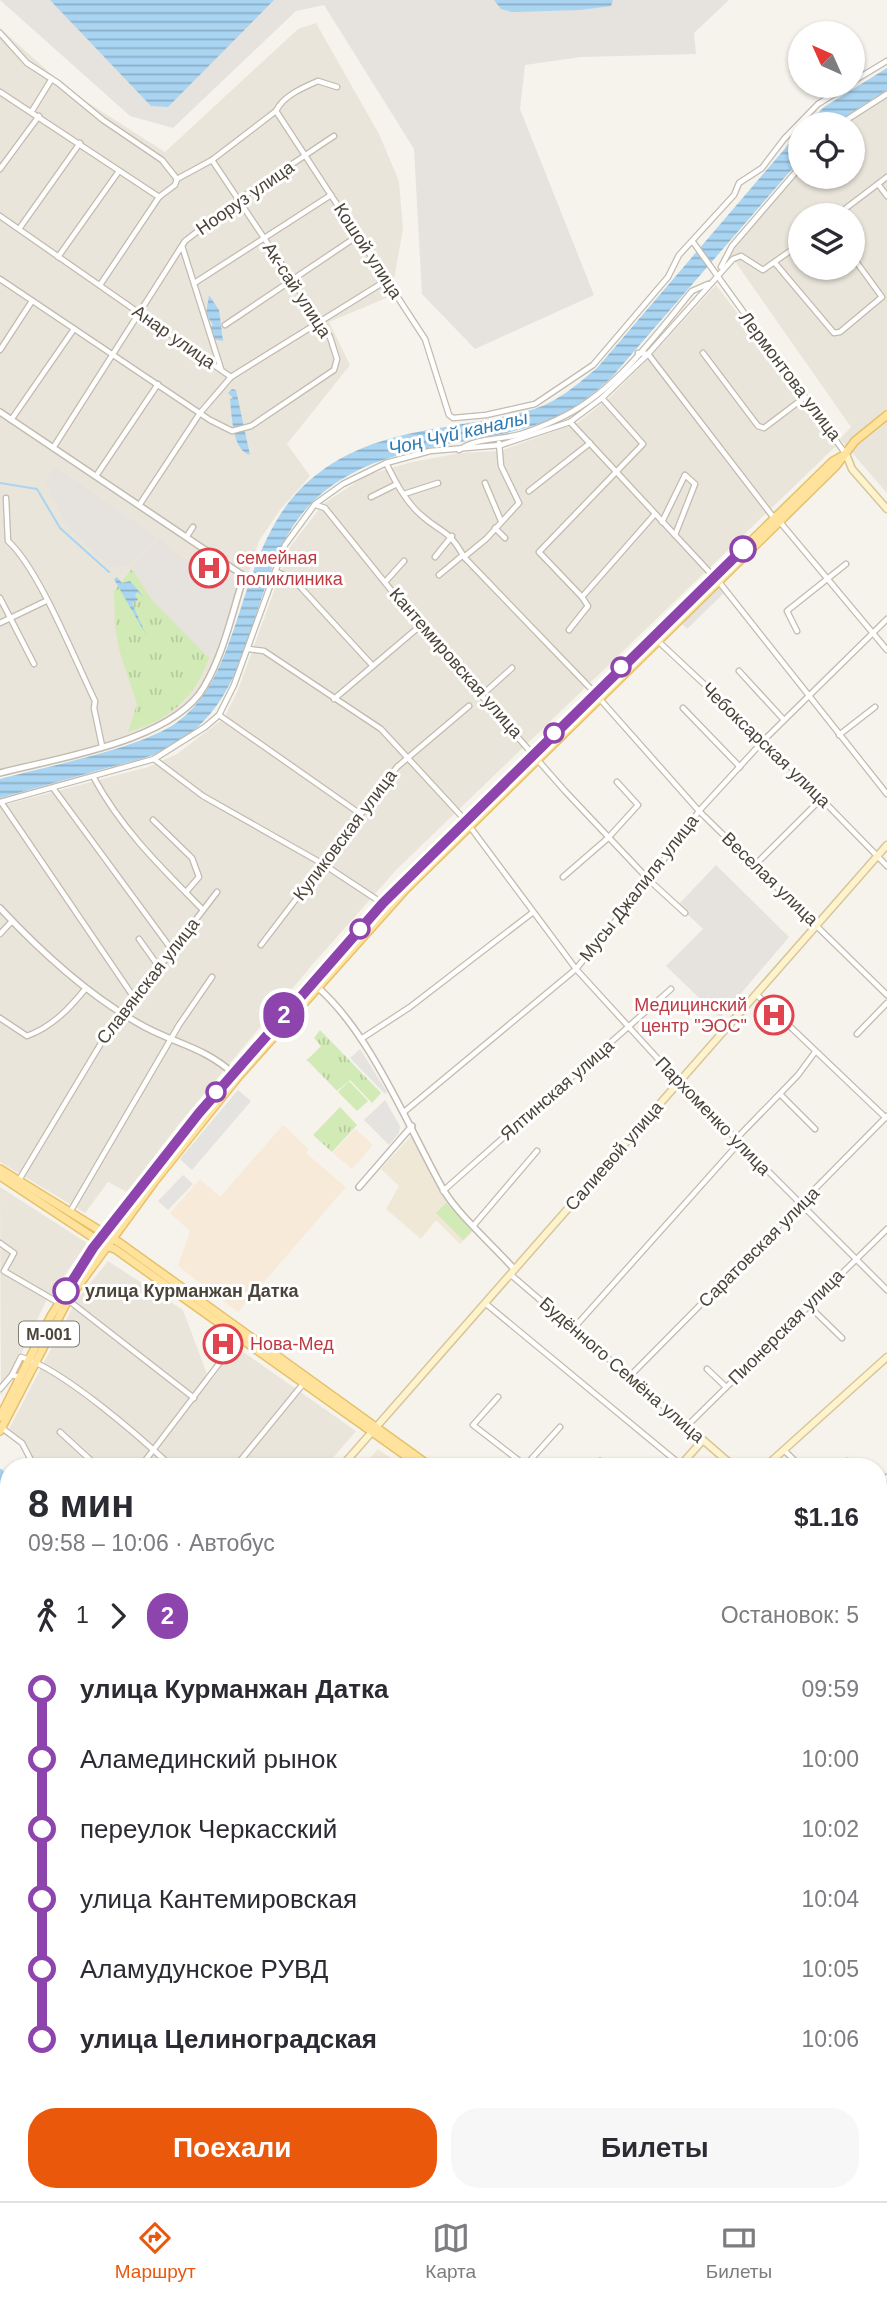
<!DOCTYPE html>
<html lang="ru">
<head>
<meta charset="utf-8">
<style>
  :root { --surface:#fff; --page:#f7f7f7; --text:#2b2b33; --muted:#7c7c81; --line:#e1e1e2; --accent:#ea580c }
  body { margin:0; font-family:Arial,sans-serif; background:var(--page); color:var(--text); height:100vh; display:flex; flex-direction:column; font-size:26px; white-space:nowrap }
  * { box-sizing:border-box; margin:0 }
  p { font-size:23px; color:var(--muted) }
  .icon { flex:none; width:38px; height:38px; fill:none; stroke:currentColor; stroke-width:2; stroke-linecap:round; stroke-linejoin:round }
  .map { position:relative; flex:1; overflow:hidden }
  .details { position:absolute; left:0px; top:1458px; width:887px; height:744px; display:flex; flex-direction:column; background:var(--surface); border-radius:28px 28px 0 0; box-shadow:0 2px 5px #0004 }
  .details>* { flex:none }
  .badge { padding:0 14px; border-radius:23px; font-size:24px; line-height:46px }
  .needle { width:46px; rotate:315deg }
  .controls { position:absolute; left:788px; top:21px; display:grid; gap:14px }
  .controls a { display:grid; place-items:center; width:77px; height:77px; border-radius:50%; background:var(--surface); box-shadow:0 2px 5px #0004; font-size:35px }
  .map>.badge { position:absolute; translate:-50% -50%; box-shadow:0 0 0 4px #fff }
  .legs { display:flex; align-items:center; gap:10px; height:77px; padding:0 28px; font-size:23px }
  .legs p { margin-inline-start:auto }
  .overview { display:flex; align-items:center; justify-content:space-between; height:119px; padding:0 28px }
  h1 { font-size:38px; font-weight:700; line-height:52px }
  .action { display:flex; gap:14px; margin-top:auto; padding:14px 28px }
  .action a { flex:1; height:80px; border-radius:28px; background:var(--accent); color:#fff; font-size:28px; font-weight:700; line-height:80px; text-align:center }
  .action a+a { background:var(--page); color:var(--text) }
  ul { padding:0 28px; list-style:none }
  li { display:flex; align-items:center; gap:24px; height:70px; font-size:26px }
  li i { display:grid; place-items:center; width:10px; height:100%; margin:0 9px; background:currentColor }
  li i::after { content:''; width:18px; height:18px; margin:-9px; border:5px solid; border-radius:50%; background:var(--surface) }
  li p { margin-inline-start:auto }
  li:first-child i { background:linear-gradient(#0000 50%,currentColor 0) }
  li:last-child i { background:linear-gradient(currentColor 50%,#0000 0) }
  .menu { display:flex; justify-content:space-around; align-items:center; height:98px; border-top:2px solid var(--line); background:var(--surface); font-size:19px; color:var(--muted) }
  .menu a { display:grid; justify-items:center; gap:4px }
  .menu .current { color:var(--accent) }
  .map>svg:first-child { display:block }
  .residential { fill:#eae5da; fill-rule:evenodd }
  .commercial { fill:#f7ead8 }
  .industrial { fill:#e6e2dd }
  .education { fill:#efe8d6 }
  .grass { fill:url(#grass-tufts) }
  .forest { fill:url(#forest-firs) }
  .pitch { fill:#d2eab5 }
  .parking { fill:#e5e3e0 }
  .water { fill:url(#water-rules) }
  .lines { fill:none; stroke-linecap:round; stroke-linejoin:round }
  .stream { stroke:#a9d4f2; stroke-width:2 }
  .river { stroke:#a9d4f2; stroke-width:8 }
  .minor-casing { stroke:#c2bbae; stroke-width:7 }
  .tertiary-casing { stroke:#c2bbae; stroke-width:8 }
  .secondary-casing { stroke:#d6c79b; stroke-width:9 }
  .primary-casing { stroke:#e6c16a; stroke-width:10 }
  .minor { stroke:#fff; stroke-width:4.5 }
  .tertiary { stroke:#fff; stroke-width:5 }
  .secondary { stroke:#fff3cd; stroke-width:6 }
  .primary { stroke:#ffe39c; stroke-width:7 }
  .line-1-casing { stroke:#fff; stroke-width:16 }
  .line-1 { stroke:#8e44ad; stroke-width:10 }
  .stop-1-dot { fill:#fff; stroke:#8e44ad; stroke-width:3.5 }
  .labels { text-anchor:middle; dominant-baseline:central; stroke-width:6; stroke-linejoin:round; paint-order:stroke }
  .shield { fill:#fff; stroke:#817c74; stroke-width:2 }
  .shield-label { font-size:16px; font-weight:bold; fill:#4b4439 }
  .street-label { font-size:18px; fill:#4b4439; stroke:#fff }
  .health-label { font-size:18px; fill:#be3a42; stroke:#fff; text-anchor:start }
  .stop-label { font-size:18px; font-weight:bold; fill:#4b4439; stroke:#fff; text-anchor:start }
  .water-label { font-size:19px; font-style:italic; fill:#2e7ab2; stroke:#fff }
</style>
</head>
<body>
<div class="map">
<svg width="887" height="2201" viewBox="0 0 887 2201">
  <defs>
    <pattern id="grass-tufts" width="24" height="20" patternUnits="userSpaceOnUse" patternTransform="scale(1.75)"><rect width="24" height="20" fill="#d2eab5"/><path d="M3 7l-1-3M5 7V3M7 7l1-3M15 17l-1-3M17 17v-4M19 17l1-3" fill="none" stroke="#b6ca9c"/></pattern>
    <pattern id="forest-firs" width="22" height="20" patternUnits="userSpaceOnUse" patternTransform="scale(1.75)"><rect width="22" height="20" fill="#d2eab5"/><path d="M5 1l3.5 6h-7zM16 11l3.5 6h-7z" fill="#b6ca9c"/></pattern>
    <pattern id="water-rules" width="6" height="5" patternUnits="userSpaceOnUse" patternTransform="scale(1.75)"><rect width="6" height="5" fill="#a9d4f2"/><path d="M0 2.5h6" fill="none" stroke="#8caec5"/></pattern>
  </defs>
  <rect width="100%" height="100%" fill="#f6f3ec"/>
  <g class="residential">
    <path d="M316,23L379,134L399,181L403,229L391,296L329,322L350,365L287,444L310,476L280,510L259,541L224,648L201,696L175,721L142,737L0,777V28L71,92L165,152L298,29Z"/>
    <path d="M887,92V493L840,439L851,427L727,250L800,164V177H852V124H837ZM800,215H852V268H800Z"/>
    <path d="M716,285L837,445L397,869L312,965L179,1124L127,1192L108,1182L85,1213L0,1162V806L148,767L177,754L224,718L238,690L290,547L323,504L367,475L412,462L460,453L500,451L577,423L609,398L653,354Z"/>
    <path d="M0,1187L87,1243L45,1303L1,1396Z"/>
    <path d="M108,1261L183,1310L210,1382L236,1347L356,1431L326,1466H36L23,1442L8,1431L76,1301Z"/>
    <path d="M879,1911L887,1922V2201H452L460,2193H878Z"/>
    <path d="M0,1932L9,1940V2042L0,2034Z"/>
  </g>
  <g class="commercial">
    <path d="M283,1125L309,1149L306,1153L346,1187L238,1312L178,1266L190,1231L170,1213L200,1179L220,1197Z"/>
    <path d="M355,1129L373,1145L352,1169L333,1153Z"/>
  </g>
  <g class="industrial">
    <path d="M0,0H729L694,33L696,54L581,57L525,65L520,109L594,295L475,349L422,294L414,149L324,5L296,11L173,128L130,116Z"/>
    <path d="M54,466L156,537L145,550L128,565L113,567L97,556L68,527L53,499L46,482Z"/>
    <path d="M160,540L182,558L228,575L238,583L217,646L209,658L152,600L131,568Z"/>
    <path d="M716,865L789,937L720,1018L666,966L703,929L678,905Z"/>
  </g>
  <g class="education">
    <path d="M412,1135L442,1194L475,1229L460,1244L436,1220L421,1239L386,1209L399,1186L381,1169Z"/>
    <path d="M378,1449L402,1466H363Z"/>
    <path d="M887,1781V1859L879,1850L878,1789Z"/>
  </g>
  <g class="grass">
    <path d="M132,569L152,600L209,658C195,698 168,721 128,732L137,704L120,653L115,627L114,591Z"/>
    <path d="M320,1030L381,1093L372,1103L350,1080L337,1091L307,1060L321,1046L314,1038Z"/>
    <path d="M340,1107L357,1125L332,1152L313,1135Z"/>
  </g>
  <path class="forest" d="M551,2193H594L586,2201H543Z"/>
  <g class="pitch">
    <path d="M349,1081L368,1101L357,1111L338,1092Z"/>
    <path d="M446,1203L473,1230L463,1240L436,1213Z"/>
  </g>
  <g class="parking">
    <path d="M720,586L725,592L687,629L682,624Z"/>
    <path d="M360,1049L387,1092L385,1094L350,1058Z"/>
    <path d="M238,1090L251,1101L192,1170L180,1159Z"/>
    <path d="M385,1100L400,1126L399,1133L389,1145L364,1120Z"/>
    <path d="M183,1175L193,1184L168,1210L158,1201Z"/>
    <path d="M0,1527L9,1536V1577L0,1571Z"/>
  </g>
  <g class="water">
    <path d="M50,0H274L168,107L151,106Z"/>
    <path d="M494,0H613L611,6L580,10L512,12L501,9Z"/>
    <path d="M887,68V90L834,124H806L824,107Z"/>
    <path d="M800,131V160L611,378C590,397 569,414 541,423C470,448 394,441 330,487C240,552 272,689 172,746C152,758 129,762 107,768C71,778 36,788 0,798V779C47,766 138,749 176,723C249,672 233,539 316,475C379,425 457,431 531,410C556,403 578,384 597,368Z"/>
    <path d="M209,295L219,310L223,341L213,339L210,327L213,325L206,314Z"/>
    <path d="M232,389L236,390L250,455C232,450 232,416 230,399L233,398L228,393Z"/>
    <path d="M117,577L122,583L130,581L144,597L137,592L135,595L138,600L132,603L146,635L114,579Z"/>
  </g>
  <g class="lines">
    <g class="stream">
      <path d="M0,483L37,489L60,528L109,572"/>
      <path d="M452,2201L460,2193"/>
    </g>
    <g class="river">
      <path d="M0,1473L9,1493"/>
      <path d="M312,2193L329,2201"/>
    </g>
    <defs>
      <g id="minor">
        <path d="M0,33L27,63L58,83L103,120L162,160L177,179"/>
        <path d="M852,82L887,61"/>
        <path d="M0,92L159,197"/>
        <path d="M32,111L51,80"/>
        <path d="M276,111L425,339L449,415L453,418L486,415L535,404L593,365L668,277L679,255L734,195L739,183L762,168L784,139L818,104L847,86"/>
        <path d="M840,124L887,94"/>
        <path d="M0,169L39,116"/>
        <path d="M878,184L887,196"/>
        <path d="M837,215L887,177"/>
        <path d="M0,216L231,377"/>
        <path d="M19,229L80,143"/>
        <path d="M693,242L845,453"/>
        <path d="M182,246L221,369"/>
        <path d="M58,257L119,171"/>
        <path d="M775,263L834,333L840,332L882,297L852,256"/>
        <path d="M721,267L732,246L800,167"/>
        <path d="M0,279L210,420L232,431L251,426L334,370L337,359L330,337L212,160"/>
        <path d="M196,282L331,195"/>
        <path d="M100,285L159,197L175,185L177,179L212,160L276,111C283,96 302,88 318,81L337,87"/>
        <path d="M225,325L359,235"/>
        <path d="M0,350L32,301"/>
        <path d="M638,353L648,354L774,518"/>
        <path d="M703,353L758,426L764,428L805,397"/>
        <path d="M11,420L74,329"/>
        <path d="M570,422L714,577"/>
        <path d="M53,448L185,241L237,201L334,136"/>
        <path d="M459,450C477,437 501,440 521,434C533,430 545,425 556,420C613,395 653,338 692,291L708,284"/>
        <path d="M386,463C395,481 405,501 421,515C442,534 448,528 464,557L595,693"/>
        <path d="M96,476L158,384"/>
        <path d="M485,483L501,521"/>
        <path d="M529,491L590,443"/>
        <path d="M404,494L438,483"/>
        <path d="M371,497L397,484"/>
        <path d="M6,498L8,541C39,569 75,660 95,701L94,708L102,746"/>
        <path d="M140,504L200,413L231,377L387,280"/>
        <path d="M316,505L325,508L420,626L565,791L649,880L685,913"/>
        <path d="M662,522L685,475L695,484L675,535"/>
        <path d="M780,522L887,650"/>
        <path d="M495,528L505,538"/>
        <path d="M187,536L193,527"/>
        <path d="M435,557L452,536"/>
        <path d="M464,557L486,539L519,503L501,466L499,443"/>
        <path d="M275,571L294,580L372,665"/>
        <path d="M439,575L463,555"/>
        <path d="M386,581L404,561"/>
        <path d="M719,582L887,794"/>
        <path d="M582,597L539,552L643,444L602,398"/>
        <path d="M0,598L34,664"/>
        <path d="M0,623L46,601"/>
        <path d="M569,630L588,606L582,597L655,514"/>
        <path d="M797,631L787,611L846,564"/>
        <path d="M658,641L764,740L887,866"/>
        <path d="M249,649L264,651L381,729L465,820L576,969L679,1082L887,1290"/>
        <path d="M739,671L784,720"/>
        <path d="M482,695L512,668"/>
        <path d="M599,698L699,811L887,995"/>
        <path d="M334,699L420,626"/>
        <path d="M683,708L740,767"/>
        <path d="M219,715L359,813"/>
        <path d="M839,735L875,707"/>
        <path d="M154,759L203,796L323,864L385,905"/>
        <path d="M94,778C122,830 162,868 203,910"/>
        <path d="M53,788L172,950"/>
        <path d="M0,802L154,759L205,727L219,715L234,685L285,545L315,504L343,484L386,463L430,451L501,445L570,422L602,398L648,354L733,259L741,256L763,270L800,244"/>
        <path d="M1,802L135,999"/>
        <path d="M153,820L192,858L199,877L186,892"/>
        <path d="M755,865L822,798"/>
        <path d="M563,877L608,838L638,805L617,782"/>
        <path d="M0,934L12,921"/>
        <path d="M139,939L159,967"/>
        <path d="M261,945L397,767L469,706"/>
        <path d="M757,995L886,1118"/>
        <path d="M0,1018L27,1036C52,1027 70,1008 86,988"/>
        <path d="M857,1034L887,1003"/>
        <path d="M361,1039L410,1007L532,913"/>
        <path d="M780,1094L815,1129"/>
        <path d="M404,1112L576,969L649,880L699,811L764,740L887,619"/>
        <path d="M736,1139L798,1075L815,1052"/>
        <path d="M19,1180L118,1015L135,999L217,892"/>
        <path d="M443,1191L671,989"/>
        <path d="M70,1212L179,1025L212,977"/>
        <path d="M474,1225L537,1151"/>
        <path d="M0,1243L14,1253L4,1271L59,1303"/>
        <path d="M510,1274L703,1440"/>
        <path d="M68,1300L194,1398"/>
        <path d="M485,1303L681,1465"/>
        <path d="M808,1305L842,1338"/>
        <path d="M573,1329L739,1143"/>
        <path d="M707,1369L726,1387"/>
        <path d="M12,1375L21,1357C61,1368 139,1436 171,1466"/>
        <path d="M629,1377L887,1116"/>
        <path d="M0,1389L12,1375L19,1377"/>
        <path d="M498,1397L473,1425L526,1466"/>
        <path d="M687,1426L887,1229"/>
        <path d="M2,1428L22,1443L34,1466"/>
        <path d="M60,1432L97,1466"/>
        <path d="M784,1450L800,1466"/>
        <path d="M141,1466L234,1344L236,1336"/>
        <path d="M236,1466L303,1384"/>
        <path d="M525,1466L560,1427"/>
        <path d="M596,1466L600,1461"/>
        <path d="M839,1466L847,1461L854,1466"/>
        <path d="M881,1483L887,1477"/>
        <path d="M881,1483L887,1488"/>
        <path d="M878,1583L887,1590"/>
        <path d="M0,1598L7,1589"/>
        <path d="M0,1639L9,1630"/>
        <path d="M878,1651L887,1658"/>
        <path d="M0,1716L9,1706"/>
        <path d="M0,1790L9,1780"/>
        <path d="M0,1852L9,1843"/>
        <path d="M0,1884L9,1892"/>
        <path d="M0,1928L9,1936"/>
        <path d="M0,1984L9,1975"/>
        <path d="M339,2193L362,2201"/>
        <path d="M765,2193L773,2201"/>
        <path d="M161,2201L169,2193"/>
        <path d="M368,2201L378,2193"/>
      </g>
      <g id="tertiary">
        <path d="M0,412L244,576C232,613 224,653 204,687C173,741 57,758 0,773"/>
        <path d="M0,908C42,953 91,998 145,1027C179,1045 204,1047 235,1075"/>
        <path d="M315,985C370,1031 408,1127 443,1189C457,1214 494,1246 514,1269"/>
        <path d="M359,1187L412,1126"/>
        <path d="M0,1923L9,1914"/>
        <path d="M0,2046L9,2054"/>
        <path d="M878,2079L887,2070"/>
        <path d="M166,2193L175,2201"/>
        <path d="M277,2193L293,2201"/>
        <path d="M757,2201L765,2193"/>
      </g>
      <g id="secondary">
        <path d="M846,454L852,469L887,509"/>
        <path d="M342,1466L887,845"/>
        <path d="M680,1466L703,1440L733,1466"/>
        <path d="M766,1466L887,1357"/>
        <path d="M0,1583L9,1591"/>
        <path d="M0,2078L9,2069"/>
      </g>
      <g id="primary">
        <path d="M0,1169L120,1243L430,1466"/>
        <path d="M0,1176L106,1246L115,1249L420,1466"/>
        <path d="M0,1417L51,1316L94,1248L228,1078L410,874L833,461L842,456"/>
        <path d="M0,1431L68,1300L154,1182L238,1077L406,889L836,466L855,441L887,415"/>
        <path d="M878,1755L887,1746"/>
        <path d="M878,1768L887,1759"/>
        <path d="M878,1884L887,1894"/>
        <path d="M878,1899L887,1909"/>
        <path d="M427,2201L436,2193"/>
        <path d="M444,2201L452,2193"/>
      </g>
    </defs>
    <use href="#minor" class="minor-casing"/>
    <use href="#tertiary" class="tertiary-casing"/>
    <use href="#secondary" class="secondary-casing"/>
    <use href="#primary" class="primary-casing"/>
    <use href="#minor" class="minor"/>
    <use href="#tertiary" class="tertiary"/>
    <use href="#secondary" class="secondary"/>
    <use href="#primary" class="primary"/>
  </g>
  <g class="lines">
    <defs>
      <path id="line-1" d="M66,1291L93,1248L199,1113L383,903L743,549"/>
    </defs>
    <use href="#line-1" class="line-1-casing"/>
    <use href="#line-1" class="line-1"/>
  </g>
  <defs>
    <symbol id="hospital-ring" viewBox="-11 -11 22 22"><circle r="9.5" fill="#fff" stroke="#e0444e" stroke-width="1.5"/><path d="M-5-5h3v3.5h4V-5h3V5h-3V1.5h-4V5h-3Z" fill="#e0444e"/></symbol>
  </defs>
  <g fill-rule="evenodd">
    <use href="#hospital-ring" x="187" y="546" width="44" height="44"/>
    <use href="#hospital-ring" x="752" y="993" width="44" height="44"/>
    <use href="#hospital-ring" x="201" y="1322" width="44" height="44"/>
  </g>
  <g class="stop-1-dot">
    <circle cx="743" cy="549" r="12"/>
    <circle cx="621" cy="667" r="9"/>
    <circle cx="554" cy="733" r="9"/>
    <circle cx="360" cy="929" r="9"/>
    <circle cx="216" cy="1092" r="9"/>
    <circle cx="66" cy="1291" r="12"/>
  </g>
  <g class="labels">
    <rect class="shield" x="19" y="1321.5" width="60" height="25" rx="5"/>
    <g class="shield-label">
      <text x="49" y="1334">М-001</text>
    </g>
    <g class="street-label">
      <text transform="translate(245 198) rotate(-35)">Нооруз улица</text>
      <text transform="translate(368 251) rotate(57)">Кошой улица</text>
      <text transform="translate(297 290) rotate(57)">Ак-сай улица</text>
      <text transform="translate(174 337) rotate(35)">Анар улица</text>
      <text transform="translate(790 376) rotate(53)">Лермонтова улица</text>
      <text transform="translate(456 663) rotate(49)">Кантемировская улица</text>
      <text transform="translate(766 745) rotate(44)">Чебоксарская улица</text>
      <text transform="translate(345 835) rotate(-53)">Куликовская улица</text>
      <text transform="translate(770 879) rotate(44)">Веселая улица</text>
      <text transform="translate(639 888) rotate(-52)">Мусы Джалиля улица</text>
      <text transform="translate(148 981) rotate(-52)">Славянская улица</text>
      <text transform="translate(557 1090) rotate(-41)">Ялтинская улица</text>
      <text transform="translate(713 1116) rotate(46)">Пархоменко улица</text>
      <text transform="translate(614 1156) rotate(-49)">Салиевой улица</text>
      <text transform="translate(759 1247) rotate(-45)">Саратовская улица</text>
      <text transform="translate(786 1327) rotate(-45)">Пионерская улица</text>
      <text transform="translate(622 1370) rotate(41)">Будённого Семёна улица</text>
    </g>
    <g class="health-label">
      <text x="236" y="558">семейная<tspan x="236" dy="21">поликлиника</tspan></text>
      <text x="747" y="1005" text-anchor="end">Медицинский<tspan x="747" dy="21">центр "ЭОС"</tspan></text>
      <text x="250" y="1344">Нова-Мед</text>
    </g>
    <g class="stop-label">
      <text x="85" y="1291">улица Курманжан Датка</text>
    </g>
    <g class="water-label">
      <text transform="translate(458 433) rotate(-13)">Чоң Чүй каналы</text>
    </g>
  </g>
</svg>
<div class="controls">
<a><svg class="needle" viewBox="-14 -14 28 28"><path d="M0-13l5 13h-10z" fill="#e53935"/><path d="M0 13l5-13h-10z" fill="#7c7c81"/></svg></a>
<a><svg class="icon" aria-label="locate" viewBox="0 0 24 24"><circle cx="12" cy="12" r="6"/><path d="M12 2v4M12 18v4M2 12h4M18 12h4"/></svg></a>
<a><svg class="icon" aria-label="layers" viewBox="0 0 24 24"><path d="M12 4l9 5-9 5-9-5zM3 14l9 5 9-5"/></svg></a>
</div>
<b class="badge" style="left:284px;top:1015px;background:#8e44ad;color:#fff">2</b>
<section class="details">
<div class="overview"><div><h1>8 мин</h1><p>09:58 – 10:06 · Автобус</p></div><b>$1.16</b></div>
<div class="legs"><svg class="icon" aria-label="walk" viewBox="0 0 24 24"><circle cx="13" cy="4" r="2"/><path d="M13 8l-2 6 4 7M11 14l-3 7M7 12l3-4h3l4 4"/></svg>1<svg class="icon" aria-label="forward" viewBox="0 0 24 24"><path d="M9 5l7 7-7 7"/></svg><b class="badge" style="background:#8e44ad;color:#fff">2</b><p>Остановок: 5</p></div>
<ul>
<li><i style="color:#8e44ad"></i><b>улица Курманжан Датка</b><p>09:59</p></li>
<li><i style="color:#8e44ad"></i><span>Аламединский рынок</span><p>10:00</p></li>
<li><i style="color:#8e44ad"></i><span>переулок Черкасский</span><p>10:02</p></li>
<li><i style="color:#8e44ad"></i><span>улица Кантемировская</span><p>10:04</p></li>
<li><i style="color:#8e44ad"></i><span>Аламудунское РУВД</span><p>10:05</p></li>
<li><i style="color:#8e44ad"></i><b>улица Целиноградская</b><p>10:06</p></li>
</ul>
<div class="action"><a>Поехали</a><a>Билеты</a></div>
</section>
</div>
<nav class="menu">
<a class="current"><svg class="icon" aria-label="directions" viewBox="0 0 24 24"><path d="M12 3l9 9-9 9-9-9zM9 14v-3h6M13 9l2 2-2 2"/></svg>Маршрут</a>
<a><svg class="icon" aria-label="map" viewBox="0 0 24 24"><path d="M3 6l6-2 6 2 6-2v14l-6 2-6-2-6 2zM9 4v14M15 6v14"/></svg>Карта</a>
<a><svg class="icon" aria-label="tickets" viewBox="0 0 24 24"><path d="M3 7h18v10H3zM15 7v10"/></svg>Билеты</a>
</nav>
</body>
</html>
